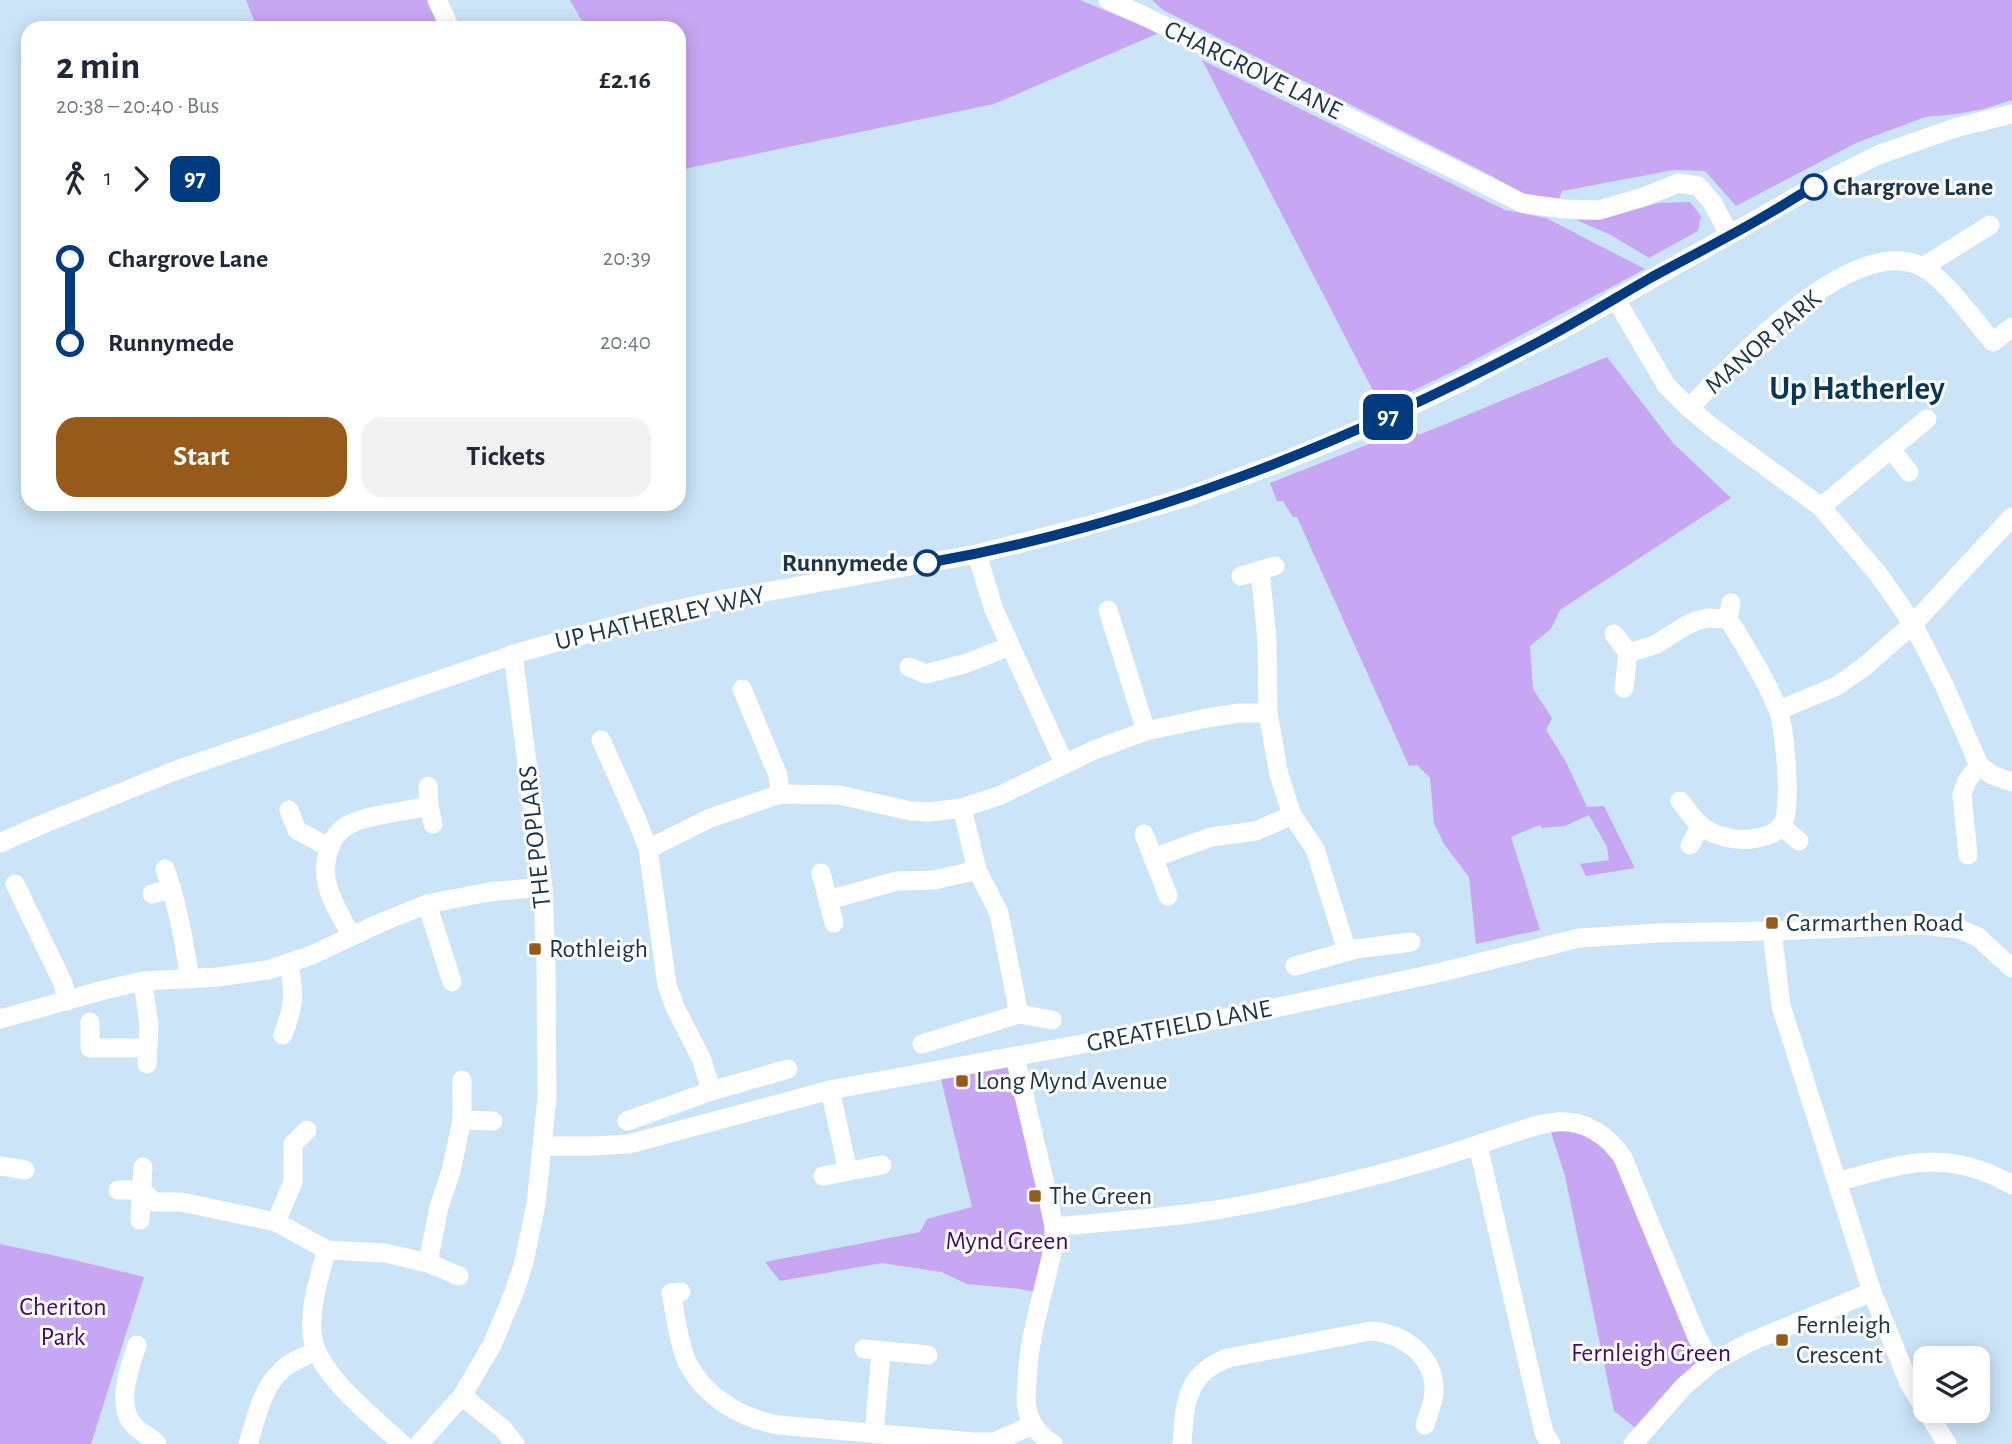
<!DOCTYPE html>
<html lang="en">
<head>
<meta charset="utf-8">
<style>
  :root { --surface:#fff; --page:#f2f2f3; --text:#1f2937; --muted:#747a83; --accent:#965b1a }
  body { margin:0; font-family:"Alegreya Sans",sans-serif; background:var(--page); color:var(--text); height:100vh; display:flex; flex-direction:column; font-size:26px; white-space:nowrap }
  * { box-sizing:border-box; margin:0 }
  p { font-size:23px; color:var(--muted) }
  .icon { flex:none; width:38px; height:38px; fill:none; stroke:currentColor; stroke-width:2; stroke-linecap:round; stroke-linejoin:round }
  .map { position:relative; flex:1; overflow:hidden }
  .panel { position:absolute; left:21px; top:21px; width:665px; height:490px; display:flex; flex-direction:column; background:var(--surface); border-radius:21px; box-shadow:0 4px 18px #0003 }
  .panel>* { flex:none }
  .badge { padding:0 14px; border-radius:10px; font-size:24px; line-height:46px }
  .tools { position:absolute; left:1913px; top:1346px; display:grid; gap:14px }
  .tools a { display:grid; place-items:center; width:77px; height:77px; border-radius:14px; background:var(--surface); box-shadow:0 4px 18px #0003; font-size:35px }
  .map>.badge { position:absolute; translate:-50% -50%; box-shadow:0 0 0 4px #fff }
  .legs { display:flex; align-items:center; gap:10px; height:77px; padding:0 35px; font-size:23px }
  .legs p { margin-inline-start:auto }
  .headline { display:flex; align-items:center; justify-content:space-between; height:119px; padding:0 35px }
  h1 { font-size:38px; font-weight:700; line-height:52px }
  .button { display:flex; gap:14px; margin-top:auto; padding:14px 35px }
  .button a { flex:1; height:80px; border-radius:21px; background:var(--accent); color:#fff; font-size:28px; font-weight:700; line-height:80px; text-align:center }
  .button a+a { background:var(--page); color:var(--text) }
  ul { padding:0 35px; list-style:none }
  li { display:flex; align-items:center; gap:24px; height:84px; font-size:26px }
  li i { display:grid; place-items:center; width:10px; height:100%; margin:0 9px; background:currentColor }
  li i::after { content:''; width:18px; height:18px; margin:-9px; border:5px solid; border-radius:50%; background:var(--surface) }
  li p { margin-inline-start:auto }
  li:first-child i { background:linear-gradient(#0000 50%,currentColor 0) }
  li:last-child i { background:linear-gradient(currentColor 50%,#0000 0) }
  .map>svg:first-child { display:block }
  .green { fill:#c7a6f3 }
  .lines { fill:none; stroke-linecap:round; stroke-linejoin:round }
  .minor { stroke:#fff; stroke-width:19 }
  .line-1-casing { stroke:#fff; stroke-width:16 }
  .line-1 { stroke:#003b80; stroke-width:10 }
  .stop-1-dot { fill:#fff; stroke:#003b80; stroke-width:3.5 }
  .poi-dot { fill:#965b1a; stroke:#fff; stroke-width:2.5 }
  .labels { text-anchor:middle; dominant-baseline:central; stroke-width:6; stroke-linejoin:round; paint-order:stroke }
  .street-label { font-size:26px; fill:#1c3548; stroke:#fff }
  .stop-label { font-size:26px; font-weight:bold; fill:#1c3548; stroke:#fff; text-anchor:start }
  .poi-label { font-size:26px; fill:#1c3548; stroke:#fff; text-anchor:start }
  .park-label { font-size:26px; fill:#410a6b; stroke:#fff }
  .district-label { font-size:33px; font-weight:bold; fill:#073757; stroke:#fff }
</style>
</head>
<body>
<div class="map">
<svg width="2012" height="1444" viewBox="0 0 2012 1444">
  <rect width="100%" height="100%" fill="#cce4f7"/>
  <g class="green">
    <path d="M246,0H428L440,28H257Z"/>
    <path d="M570,0H1080L1159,33L994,104L679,170V28H586Z"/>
    <path d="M1152,0H2012V100L1984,109L1957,114L1925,117L1856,143L1736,206L1705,171L1674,170L1562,191L1559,199H1534L1490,175L1163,10Z"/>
    <path d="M1202,60L1505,210L1546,218L1645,269L1454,371L1381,406Z"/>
    <path d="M1690,202L1701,216L1698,231L1649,258L1611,235L1576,220H1598L1658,203Z"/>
    <path d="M1607,357L1673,443L1731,498L1560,610L1551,629L1530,646L1533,689L1552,718L1546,730L1566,762L1587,807L1604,806L1635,868L1586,876L1580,864L1609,860L1607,847L1589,815L1565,826L1542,828L1540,825L1511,837L1540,930L1476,944L1469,877L1444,844L1434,823L1430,778L1417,765L1409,766L1297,517H1293L1283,501H1277L1270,483L1392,435L1400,436L1416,430L1419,435Z"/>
    <path d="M1015,1057L1047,1193L1042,1294L1020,1289L967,1284L941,1272L882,1263L780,1281L765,1262L920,1232L927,1219L972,1207L939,1071Z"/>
    <path d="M1550,1129L1603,1135L1711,1363L1642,1433L1614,1411L1565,1176Z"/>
    <path d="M0,1244L70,1259L144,1277L91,1444H0Z"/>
  </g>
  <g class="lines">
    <g class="minor">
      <path d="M437,0L450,28"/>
      <path d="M1108,0L1140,14L1522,203L1564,209L1600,210L1643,197L1679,183L1698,186L1712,202L1729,234"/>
      <path d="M1923,267L1990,225"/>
      <path d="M1615,298L1666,385L1689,408L1713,428L1821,507L1879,575L1913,624L1944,685L1979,765L1992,775L2012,782"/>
      <path d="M1689,408C1733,364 1855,228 1924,268C1946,280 1975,322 1993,342L2012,327"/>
      <path d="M1891,449L1909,472"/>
      <path d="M1821,507L1927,419"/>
      <path d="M977,554L994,610L1064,763"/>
      <path d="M1260,570L1267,640L1268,713L1279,775L1292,815L1315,849L1347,951"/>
      <path d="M1241,576L1275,566"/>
      <path d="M1108,610L1146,731"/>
      <path d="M1614,634L1628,653L1624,688"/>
      <path d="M1628,653L1655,645L1685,626L1696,621L1708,618L1728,619"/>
      <path d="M909,667L926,674L967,663L1010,646"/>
      <path d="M742,689L778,775L780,794"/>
      <path d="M1779,710L1837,686L1864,667L1913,624L2012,517"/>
      <path d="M601,740L637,820L648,849L667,985L675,1007L702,1060L711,1091"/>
      <path d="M428,786L429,806L433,824"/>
      <path d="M1680,801C1687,809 1693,819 1701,826C1714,836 1735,841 1751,839C1764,837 1776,835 1783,823C1792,807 1785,725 1777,707C1764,676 1746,647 1728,619L1731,603"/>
      <path d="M962,808L977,870L999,913L1019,1014"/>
      <path d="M289,810L297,830L330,848"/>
      <path d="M1781,826L1799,841"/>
      <path d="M1144,834L1168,896"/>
      <path d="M0,843L43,824L177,770L521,652L661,613L726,599L977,554L1087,526L1187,497L1289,459L1371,425L1459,383L1574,323L1803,193L1878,155L1958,127L2012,114"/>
      <path d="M1690,845L1701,825"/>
      <path d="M648,849L708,819L780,794L839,795L911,811L929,812L962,808L1001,795L1094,750L1146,731L1207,718L1239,713H1268"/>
      <path d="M1968,855L1962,794L1967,781L1979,765"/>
      <path d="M1153,858L1211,837L1256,831L1292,815"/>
      <path d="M165,869C178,905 184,942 190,979"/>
      <path d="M821,873L834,923"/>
      <path d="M15,884L63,983L67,1001"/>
      <path d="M152,894L172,889"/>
      <path d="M828,900L897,881L934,880L977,870"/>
      <path d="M427,904L452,982"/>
      <path d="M1772,931L1781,1006L1872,1292L1909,1383L1925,1409"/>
      <path d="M351,936C344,920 332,904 328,887C322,868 327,839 345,827C362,815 408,811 429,806"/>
      <path d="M1295,966L1356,949L1411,942"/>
      <path d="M143,981L149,1026L147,1064"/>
      <path d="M0,1019L104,990L143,981L218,977L268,970L312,955L380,923L427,904L489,892L543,887"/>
      <path d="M90,1022V1048H147"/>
      <path d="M283,1035C294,1005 295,995 289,964"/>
      <path d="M922,1044L1019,1014L1052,1020"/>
      <path d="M1015,1057L1047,1193L1054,1227V1243C1045,1290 1028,1335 1027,1383C1026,1394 1025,1405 1029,1416C1033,1428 1042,1437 1053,1444"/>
      <path d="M830,1090L848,1171"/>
      <path d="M462,1120L493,1121"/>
      <path d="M627,1121L711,1091L788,1069"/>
      <path d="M1478,1145L1544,1433L1551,1444"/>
      <path d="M543,1146H592L629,1144L830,1090L1247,1014L1438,973L1579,938L1658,933L1772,931L1920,925L1960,929L1978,937L2012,968"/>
      <path d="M0,1166L25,1170"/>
      <path d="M823,1176L882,1165"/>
      <path d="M1837,1182C1904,1163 1948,1148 2012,1185"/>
      <path d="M118,1190H141L154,1202H181L276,1222L327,1250L385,1253L428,1263L459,1276"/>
      <path d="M140,1220L143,1167"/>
      <path d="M276,1222L293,1182V1144L307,1130"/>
      <path d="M1054,1227C1103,1222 1152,1219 1202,1212C1263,1203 1324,1189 1384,1173C1418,1164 1452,1154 1486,1142C1509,1135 1533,1124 1557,1122C1585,1120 1609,1136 1623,1158L1696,1335L1711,1363"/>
      <path d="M327,1250C319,1277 310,1305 312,1334C316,1374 374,1417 402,1444"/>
      <path d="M428,1263L439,1207L451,1171L462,1120V1080"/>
      <path d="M681,1292L671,1293C675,1313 679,1345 687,1362C705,1397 740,1418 778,1425L973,1442H994L1033,1425"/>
      <path d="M137,1345C130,1367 117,1400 131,1422C137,1431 150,1436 157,1444"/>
      <path d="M864,1349L928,1355"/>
      <path d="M462,1396L503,1429L515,1444"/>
      <path d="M1926,1410L1947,1444"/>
      <path d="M874,1434L881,1352"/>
      <path d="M248,1444C257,1415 263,1380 291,1363C299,1358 308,1355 316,1351"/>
      <path d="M419,1444L462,1396L492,1345L515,1290L524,1262L536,1204L547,1098L546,969L543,887L513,654"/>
      <path d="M1182,1444C1185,1404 1185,1374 1228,1358L1371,1331C1401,1333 1433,1354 1434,1388C1435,1400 1428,1414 1425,1425"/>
      <path d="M1633,1444L1684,1386L1711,1363L1750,1342L1872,1292"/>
    </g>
  </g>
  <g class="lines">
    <defs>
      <path id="line-1" d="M927,563C1140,526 1342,445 1533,345C1573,324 1612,300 1652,277C1691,256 1731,236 1768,214C1784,205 1798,195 1814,187"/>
    </defs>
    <use href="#line-1" class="line-1-casing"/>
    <use href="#line-1" class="line-1"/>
  </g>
  <g class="stop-1-dot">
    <circle cx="1814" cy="187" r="12"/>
    <circle cx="927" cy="563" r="12"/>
  </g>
  <g class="poi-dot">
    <rect x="1765" y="916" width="14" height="14" rx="3.5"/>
    <rect x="528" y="942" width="14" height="14" rx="3.5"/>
    <rect x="955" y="1074" width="14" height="14" rx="3.5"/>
    <rect x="1028" y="1189" width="14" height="14" rx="3.5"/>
    <rect x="1775" y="1333" width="14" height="14" rx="3.5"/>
  </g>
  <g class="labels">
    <g class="street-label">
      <text transform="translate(1253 70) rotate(26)">CHARGROVE LANE</text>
      <text transform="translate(1763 342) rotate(-41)">MANOR PARK</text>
      <text transform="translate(660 618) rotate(-13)">UP HATHERLEY WAY</text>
      <text transform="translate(535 837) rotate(-96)">THE POPLARS</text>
      <text transform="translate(1179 1026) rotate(-11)">GREATFIELD LANE</text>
    </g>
    <g class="stop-label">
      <text x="1833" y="187">Chargrove Lane</text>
      <text x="908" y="563" text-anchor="end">Runnymede</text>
    </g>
    <g class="poi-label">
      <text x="1786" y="923">Carmarthen Road</text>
      <text x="549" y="949">Rothleigh</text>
      <text x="976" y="1081">Long Mynd Avenue</text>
      <text x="1049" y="1196">The Green</text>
      <text x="1796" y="1325">Fernleigh<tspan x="1796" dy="30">Crescent</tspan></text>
    </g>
    <g class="park-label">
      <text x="1007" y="1241">Mynd Green</text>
      <text x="63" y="1307">Cheriton<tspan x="63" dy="30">Park</tspan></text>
      <text x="1651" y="1353">Fernleigh Green</text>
    </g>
    <g class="district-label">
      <text x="1857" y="389">Up Hatherley</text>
    </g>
  </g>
</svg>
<div class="tools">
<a><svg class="icon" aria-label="layers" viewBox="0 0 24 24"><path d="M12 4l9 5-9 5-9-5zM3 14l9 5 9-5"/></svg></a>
</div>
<b class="badge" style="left:1388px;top:417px;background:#003b80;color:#fff">97</b>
<section class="panel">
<div class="headline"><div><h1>2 min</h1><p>20:38 – 20:40 · Bus</p></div><b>£2.16</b></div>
<div class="legs"><svg class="icon" aria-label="walk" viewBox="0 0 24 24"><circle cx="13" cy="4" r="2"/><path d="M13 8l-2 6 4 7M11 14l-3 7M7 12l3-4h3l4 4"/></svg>1<svg class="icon" aria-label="forward" viewBox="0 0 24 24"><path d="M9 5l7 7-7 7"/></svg><b class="badge" style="background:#003b80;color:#fff">97</b></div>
<ul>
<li><i style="color:#003b80"></i><b>Chargrove Lane</b><p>20:39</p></li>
<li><i style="color:#003b80"></i><b>Runnymede</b><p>20:40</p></li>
</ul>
<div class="button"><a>Start</a><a>Tickets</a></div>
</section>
</div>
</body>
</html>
